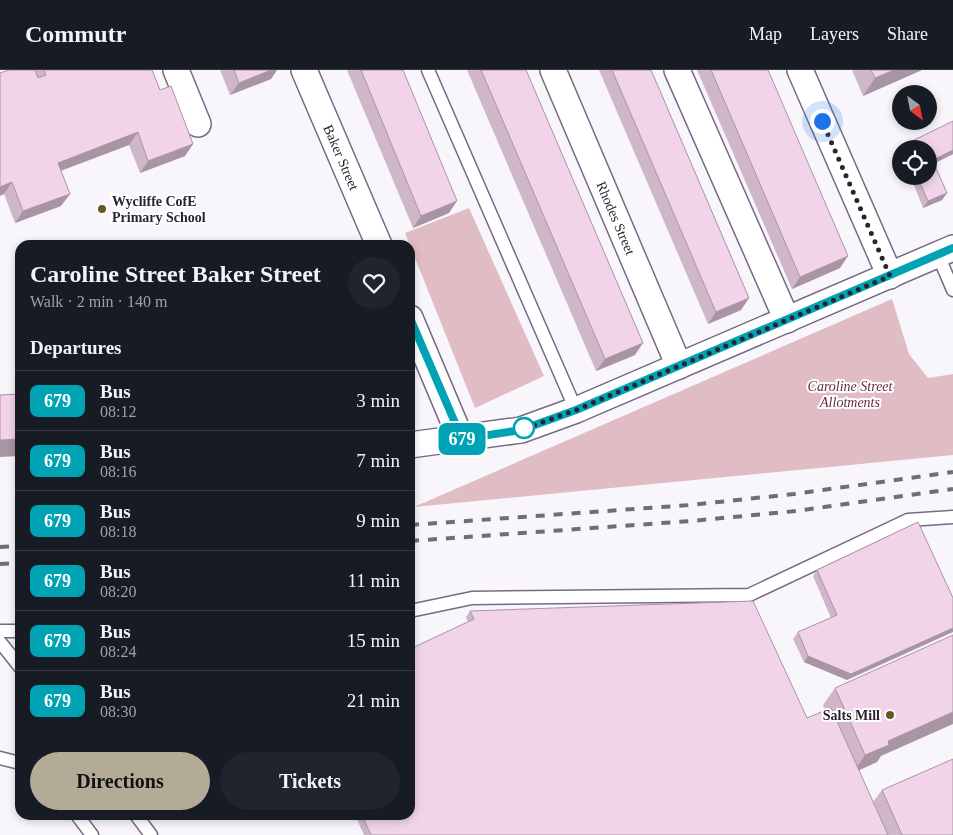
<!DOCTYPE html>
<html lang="en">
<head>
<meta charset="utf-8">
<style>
  :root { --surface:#171b24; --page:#20242c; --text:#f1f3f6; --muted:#9ea1a6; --line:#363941; --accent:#b4ab97 }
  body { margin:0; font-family:Georgia,serif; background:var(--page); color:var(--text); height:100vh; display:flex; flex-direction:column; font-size:19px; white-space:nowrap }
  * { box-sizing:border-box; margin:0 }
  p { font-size:16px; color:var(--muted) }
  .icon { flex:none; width:28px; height:28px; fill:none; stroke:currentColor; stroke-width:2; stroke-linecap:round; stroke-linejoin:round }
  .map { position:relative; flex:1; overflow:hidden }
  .panel { position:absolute; left:15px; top:170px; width:400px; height:580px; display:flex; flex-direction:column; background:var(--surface); border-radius:15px; box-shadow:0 2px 8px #0003 }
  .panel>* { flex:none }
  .badge { padding:0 10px; border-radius:8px; font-size:18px; line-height:32px }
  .needle { width:32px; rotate:148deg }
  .controls { position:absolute; left:892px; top:15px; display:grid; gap:10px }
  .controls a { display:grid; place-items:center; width:45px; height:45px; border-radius:50%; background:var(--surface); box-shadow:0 2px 8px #0003; font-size:25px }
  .you { position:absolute; width:25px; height:25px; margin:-12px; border:4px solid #fff; border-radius:50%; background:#1a73e8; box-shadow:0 0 0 8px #1a73e833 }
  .map>.badge { position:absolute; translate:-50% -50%; box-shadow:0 0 0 2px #fff }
  h2 { padding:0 15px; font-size:19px; line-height:45px }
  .round { display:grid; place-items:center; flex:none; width:52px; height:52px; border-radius:26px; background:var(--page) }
  .overview { display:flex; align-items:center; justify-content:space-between; height:85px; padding:0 15px }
  h1 { font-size:24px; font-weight:600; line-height:38px }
  .cta { display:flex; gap:10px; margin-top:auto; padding:10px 15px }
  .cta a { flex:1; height:58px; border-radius:30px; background:var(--accent); color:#111; font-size:20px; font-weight:600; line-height:58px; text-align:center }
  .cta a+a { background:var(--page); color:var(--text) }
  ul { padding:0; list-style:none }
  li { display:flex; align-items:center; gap:15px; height:60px; padding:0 15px; border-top:1px solid var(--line) }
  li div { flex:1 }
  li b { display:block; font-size:19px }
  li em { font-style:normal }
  li .badge { min-width:55px; font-weight:700; text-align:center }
  header { display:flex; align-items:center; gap:30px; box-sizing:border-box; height:70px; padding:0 25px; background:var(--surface); border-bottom:1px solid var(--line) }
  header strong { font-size:24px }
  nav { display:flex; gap:28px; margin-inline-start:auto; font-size:18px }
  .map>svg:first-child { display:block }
  .green { fill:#e0bdc5 }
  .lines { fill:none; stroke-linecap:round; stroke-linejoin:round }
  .service-casing { stroke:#776b84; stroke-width:15 }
  .minor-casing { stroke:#776b84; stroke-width:28 }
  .service { stroke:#fff; stroke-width:12 }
  .minor { stroke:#fff; stroke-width:25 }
  .rail { stroke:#716c75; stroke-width:4; stroke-dasharray:9 9; stroke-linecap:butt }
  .wall { fill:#cfb6c9 }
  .shaded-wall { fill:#a994a4 }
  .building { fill:#f1d4ea; stroke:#a994a4 }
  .line-casing { stroke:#fff; stroke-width:11 }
  .line { stroke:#00a3b4; stroke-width:8 }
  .walk { stroke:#2a242f; stroke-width:5; stroke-dasharray:0 9 }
  .poi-dot { fill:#6a5423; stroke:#fff; stroke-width:2 }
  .stop-dot { fill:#fff; stroke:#00a3b4; stroke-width:2.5 }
  .labels { text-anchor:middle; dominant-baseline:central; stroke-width:4; stroke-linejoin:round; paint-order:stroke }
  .street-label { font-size:14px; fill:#2a242f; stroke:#fff }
  .poi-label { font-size:14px; font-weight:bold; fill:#2a242f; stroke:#fff; text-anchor:start }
  .park-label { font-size:14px; font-style:italic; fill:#622d3d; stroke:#fff }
</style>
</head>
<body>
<header>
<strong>Commutr</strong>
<nav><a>Map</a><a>Layers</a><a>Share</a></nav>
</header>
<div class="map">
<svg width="953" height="765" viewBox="0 0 953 765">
  <rect width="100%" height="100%" fill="#f8f5fb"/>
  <g class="green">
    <path d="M469,138L544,306L475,338L405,163Z"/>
    <path d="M892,229L909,284L928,308L953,304V385L414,437Z"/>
  </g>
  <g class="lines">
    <defs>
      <g id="service">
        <path d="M428,0L576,340"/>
        <path d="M938,185L953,220"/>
        <path d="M410,541L472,528L749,525L908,450L953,447"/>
        <path d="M0,561H20"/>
        <path d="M0,572L20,597"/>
        <path d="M0,688L20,693"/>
        <path d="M77,745L92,765"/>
        <path d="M136,745L151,765"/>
      </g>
      <g id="minor">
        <path d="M176,0L198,54"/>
        <path id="s1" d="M304,0L379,175"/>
        <path id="s2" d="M553,0L679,296"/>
        <path d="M677,0L787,250"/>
        <path d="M800,0L890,206"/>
        <path d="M410,248L461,369"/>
        <path d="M410,375L521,360L576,340L953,178"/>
      </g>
    </defs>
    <use href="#service" class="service-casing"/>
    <use href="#minor" class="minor-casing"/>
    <use href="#service" class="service"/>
    <use href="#minor" class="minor"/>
    <g class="rail">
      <path d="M410,455L690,435L794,424L953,402"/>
      <path d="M410,471L691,451L796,441L953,419"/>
      <path d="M0,477L20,476"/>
      <path d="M0,494L20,493"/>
    </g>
  </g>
  <g class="wall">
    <path d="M9,0H152L160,20L193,74L185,86L140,103L129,75L61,101V136L15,153L4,124Z"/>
    <path d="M220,0H277L271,9L230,25Z"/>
    <path d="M347,0H403L449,143L413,158Z"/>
    <path d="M467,0H526L635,285L596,301Z"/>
    <path d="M599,0H651L749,228L741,240L708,254Z"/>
    <path d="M697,0H768L840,198L792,219Z"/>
    <path d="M852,0H922L863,26Z"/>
    <path d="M908,73L953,84L929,96V79H904Z"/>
    <path d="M914,106H929L947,123L942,130L923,138L912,110Z"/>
    <path d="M918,452L847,610L804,592L793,569L798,562L831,548L813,506L817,500Z"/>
    <path d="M470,541L807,648L825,640L823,635L835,618L881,686L877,692L859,700L873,732L882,720L953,765H364L355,745H410L468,552L466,547Z"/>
  </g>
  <g class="shaded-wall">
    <path d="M271,0H277L271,9L230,25L239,13Z"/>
    <path d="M894,0H922L863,26L875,8Z"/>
    <path d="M138,62L129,75L49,105L58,93Z"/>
    <path d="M193,74L185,86L140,103L148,91Z"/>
    <path d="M953,80V84L929,96V92Z"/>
    <path d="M12,112L4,124L0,126V117Z"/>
    <path d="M947,123L942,130L923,138L928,131Z"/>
    <path d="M70,124L61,136L15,153L23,141Z"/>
    <path d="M457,131L449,143L413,158L421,146Z"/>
    <path d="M848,186L840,198L792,219L800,207Z"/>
    <path d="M749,228L741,240L708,254L716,242Z"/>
    <path d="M643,273L635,285L596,301L605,289Z"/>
    <path d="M20,369V386L0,387V370Z"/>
    <path d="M953,558V562L847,610L804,592L808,586Z"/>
    <path d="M953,642V654L881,686L877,692L853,703L865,685L888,671Z"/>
  </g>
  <g class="building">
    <path d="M9,0H35L38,8L46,5L44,0H152L160,20L171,16L193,74L148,91L138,62L58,93L70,124L23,141L12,112L0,117V3Z"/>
    <path d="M234,0H271L239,13Z"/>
    <path d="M361,0H403L457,131L421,146Z"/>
    <path d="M481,0H526L643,273L605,289Z"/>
    <path d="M612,0H651L749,228L716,242Z"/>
    <path d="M711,0H768L848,186L800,207Z"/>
    <path d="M871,0H894L875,8Z"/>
    <path d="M953,51V80L929,92V79H910L908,73Z"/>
    <path d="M935,96L947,123L928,131L917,106H929V98Z"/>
    <path d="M20,324V369L0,370V325Z"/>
    <path d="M918,452L953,528V558L851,604L808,586L798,562L837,545L817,500Z"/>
    <path d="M753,531L807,648L831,638L888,765H371L362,745H410V579L474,549L470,541Z"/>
    <path d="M953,565V642L888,671L889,675L865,685L835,618Z"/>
    <path d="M953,689V765H902L882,720Z"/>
  </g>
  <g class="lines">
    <defs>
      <path id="line" d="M410,248L462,369L521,360L576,340L953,178"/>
    </defs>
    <use href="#line" class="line-casing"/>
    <use href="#line" class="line"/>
    <path class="walk" d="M524,358L521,360L576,340L890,206L822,51"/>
  </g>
  <g class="poi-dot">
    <circle cx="102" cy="139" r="5"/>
    <circle cx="890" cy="645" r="5"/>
  </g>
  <circle class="stop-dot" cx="524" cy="358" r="10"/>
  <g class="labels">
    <g class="street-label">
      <text stroke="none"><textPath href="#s1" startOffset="95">Baker Street</textPath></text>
      <text stroke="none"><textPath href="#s2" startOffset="161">Rhodes Street</textPath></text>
    </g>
    <g class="poi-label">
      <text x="112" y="131">Wycliffe CofE<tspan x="112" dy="16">Primary School</tspan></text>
      <text x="880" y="645" text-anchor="end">Salts Mill</text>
    </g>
    <g class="park-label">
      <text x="850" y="316">Caroline Street<tspan x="850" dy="16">Allotments</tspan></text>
    </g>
  </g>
</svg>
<div class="controls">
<a><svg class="needle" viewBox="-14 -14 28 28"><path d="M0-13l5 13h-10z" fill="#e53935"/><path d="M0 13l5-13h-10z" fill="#9ea1a6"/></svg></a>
<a><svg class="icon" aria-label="locate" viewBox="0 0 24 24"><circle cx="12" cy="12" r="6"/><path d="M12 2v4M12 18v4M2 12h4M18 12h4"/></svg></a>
</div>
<div class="you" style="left:822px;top:51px"></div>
<b class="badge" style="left:462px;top:369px;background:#00a3b4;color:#fff">679</b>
<section class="panel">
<div class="overview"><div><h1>Caroline Street Baker Street</h1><p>Walk · 2 min · 140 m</p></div><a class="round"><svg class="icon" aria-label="heart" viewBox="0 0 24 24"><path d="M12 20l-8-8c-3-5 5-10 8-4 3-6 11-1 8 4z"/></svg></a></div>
<h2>Departures</h2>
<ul>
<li><span class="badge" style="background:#00a3b4;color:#fff">679</span><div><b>Bus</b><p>08:12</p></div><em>3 min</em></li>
<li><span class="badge" style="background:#00a3b4;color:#fff">679</span><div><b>Bus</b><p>08:16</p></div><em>7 min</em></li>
<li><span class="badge" style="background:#00a3b4;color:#fff">679</span><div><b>Bus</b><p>08:18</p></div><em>9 min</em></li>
<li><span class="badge" style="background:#00a3b4;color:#fff">679</span><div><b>Bus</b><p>08:20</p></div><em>11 min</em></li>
<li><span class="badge" style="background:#00a3b4;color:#fff">679</span><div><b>Bus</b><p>08:24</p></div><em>15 min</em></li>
<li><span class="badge" style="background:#00a3b4;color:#fff">679</span><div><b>Bus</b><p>08:30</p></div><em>21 min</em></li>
</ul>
<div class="cta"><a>Directions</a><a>Tickets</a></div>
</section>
</div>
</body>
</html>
